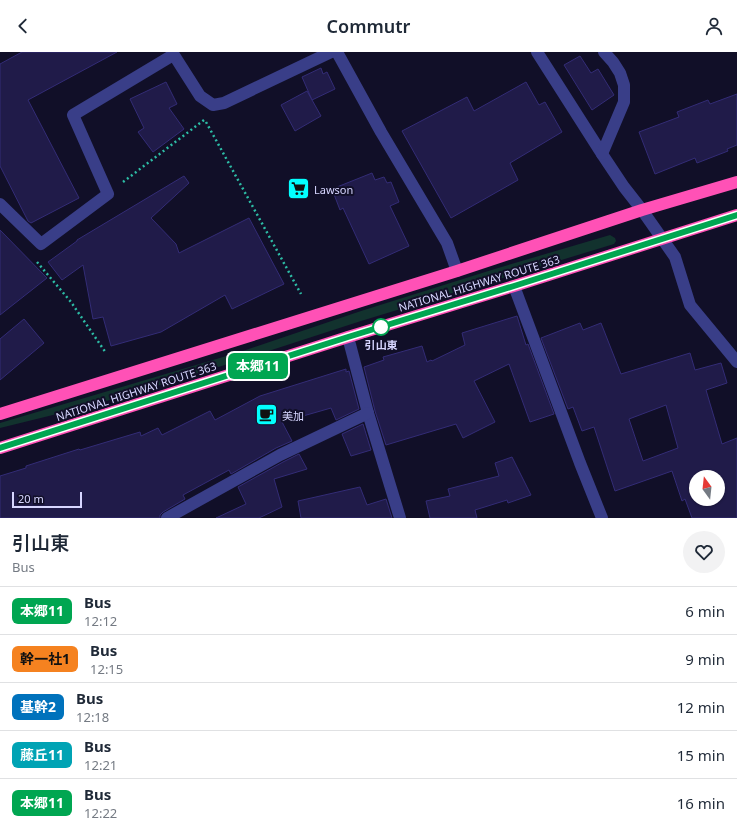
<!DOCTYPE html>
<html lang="en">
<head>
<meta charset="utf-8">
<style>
  :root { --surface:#fff; --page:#f2f2f3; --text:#1f2937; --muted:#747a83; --line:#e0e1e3 }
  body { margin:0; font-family:"Noto Sans","Noto Sans JP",sans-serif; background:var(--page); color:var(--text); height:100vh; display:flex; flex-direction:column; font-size:15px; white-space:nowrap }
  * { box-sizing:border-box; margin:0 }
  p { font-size:13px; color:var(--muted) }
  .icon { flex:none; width:22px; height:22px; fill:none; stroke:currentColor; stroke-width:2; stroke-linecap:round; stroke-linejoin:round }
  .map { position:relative; height:466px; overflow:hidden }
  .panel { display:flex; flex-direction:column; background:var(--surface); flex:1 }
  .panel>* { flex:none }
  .badge { padding:0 8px; border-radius:6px; font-size:14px; line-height:26px }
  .needle { width:26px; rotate:345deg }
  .controls { position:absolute; left:689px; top:418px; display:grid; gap:8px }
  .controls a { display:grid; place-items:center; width:36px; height:36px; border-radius:50%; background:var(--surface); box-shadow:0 1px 3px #0004; font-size:20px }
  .scale { position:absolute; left:12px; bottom:10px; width:70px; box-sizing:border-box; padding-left:4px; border:2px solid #d7d6ff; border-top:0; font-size:11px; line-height:14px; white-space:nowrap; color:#d7d6ff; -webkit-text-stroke:3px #110f28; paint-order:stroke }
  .map>.badge { position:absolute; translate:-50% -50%; box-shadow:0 0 0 2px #fff }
  .round { display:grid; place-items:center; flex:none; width:42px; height:42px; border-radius:21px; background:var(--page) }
  .headline { display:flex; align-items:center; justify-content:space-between; height:68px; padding:0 12px }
  h1 { font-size:19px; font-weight:600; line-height:30px }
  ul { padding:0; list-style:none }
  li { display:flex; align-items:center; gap:12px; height:48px; padding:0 12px; border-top:1px solid var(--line) }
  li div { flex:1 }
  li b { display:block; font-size:15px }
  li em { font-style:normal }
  li .badge { min-width:44px; font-weight:700; text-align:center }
  header { display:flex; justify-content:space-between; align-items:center; height:52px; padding:0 12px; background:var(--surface); font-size:18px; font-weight:600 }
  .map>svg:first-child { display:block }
  .green { fill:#12322e }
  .building { fill:#201b49; stroke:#332c76; fill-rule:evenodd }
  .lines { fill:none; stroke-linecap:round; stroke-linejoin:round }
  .path { stroke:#2dbca5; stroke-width:2.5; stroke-dasharray:2 3; stroke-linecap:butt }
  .street { stroke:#393e88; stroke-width:12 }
  .highway { stroke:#ff51b6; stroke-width:12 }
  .line-casing { stroke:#fff; stroke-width:9 }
  .line { stroke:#00a651; stroke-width:6 }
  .stop-dot { fill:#fff; stroke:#00a651; stroke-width:2 }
  .labels { text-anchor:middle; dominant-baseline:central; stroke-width:4; stroke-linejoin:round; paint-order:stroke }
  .poi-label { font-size:11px; fill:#d7d6ff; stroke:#110f28; text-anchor:start }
  .street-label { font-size:11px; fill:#d7d6ff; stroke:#110f28 }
  .stop-label { font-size:11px; font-weight:bold; fill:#d7d6ff; stroke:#110f28 }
</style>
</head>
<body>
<header><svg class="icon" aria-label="back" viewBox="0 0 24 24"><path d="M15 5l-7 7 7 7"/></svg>Commutr<svg class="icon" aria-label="person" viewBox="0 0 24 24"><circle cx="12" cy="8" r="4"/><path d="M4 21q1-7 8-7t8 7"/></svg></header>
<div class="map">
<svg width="737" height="466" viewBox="0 0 737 466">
  <rect width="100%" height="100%" fill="#110f28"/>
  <path class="green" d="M610,183L615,186L616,189L614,192L361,269L241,308L121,345L61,361L0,376V371L240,300L361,259L498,216Z"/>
  <g class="building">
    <path d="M22,0H117L28,48L79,146L31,171L28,169L0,114V12Z"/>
    <path d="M580,4L591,21L598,17L614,43L592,58L564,13Z"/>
    <path d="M321,16L323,22L327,20L335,37L312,48L302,25Z"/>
    <path d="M166,30L177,52L169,56L184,77L153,100L138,80L144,76L130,47Z"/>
    <path d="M526,30L539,53L545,50L562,80L510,111L518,128L451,166L402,79L467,45L474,59Z"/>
    <path d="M307,39L321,64L295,79L281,53Z"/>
    <path d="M737,42V93L727,97L728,99L697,111L695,106L655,122L639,80L679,65L677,60L708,48L710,52Z"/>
    <path d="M372,121L375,128L384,125L387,131L391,130L399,150L390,154L409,194L369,212L343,156L340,158L332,137Z"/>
    <path d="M184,124L189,131L151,166L176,192L179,201L249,166L284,232L232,257L225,243L161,280L111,294L103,265L93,267L83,213L62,228L48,210L77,189V188Z"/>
    <path d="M0,178L47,226L0,263Z"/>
    <path d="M517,264L526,293L528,292L554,362L530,370L509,312L474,329L495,370L463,386L456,372L386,393L375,359L364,315L384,308L383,305L422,294L427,310L431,308L432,309L465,293L462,281Z"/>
    <path d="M24,267L44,291L0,328V287Z"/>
    <path d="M580,271L583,278L601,271L621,322L690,301L695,318L721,311L727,331L706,338L722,392L737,386V466H692L685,447L682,449L672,419L615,439L594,375L582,379L573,355L568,357L541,286ZM666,353L678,396L643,409L629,367ZM696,425H718V447H696Z"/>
    <path d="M346,317V320L349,319L359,357L336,368L331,356L282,370L292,389L276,396L231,422L229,418L183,443L185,447L163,460L160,463V466H0V424L26,416V414L79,397L80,398L140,380L141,384L158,376L162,383L210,359L215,368L260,344Z"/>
    <path d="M363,372L371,398L351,404L342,382Z"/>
    <path d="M299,402L307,417L274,427L282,455L259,466H216L246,452L238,435L283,410Z"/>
    <path d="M512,405L531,443L508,451L507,448L475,458L477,466H430L426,449L450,444L448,437L499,424L495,411Z"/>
    <path d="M360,435L367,453L386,447L392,466H301L298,449Z"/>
  </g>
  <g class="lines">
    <g class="path">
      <path d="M206,70L301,242"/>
      <path d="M123,130L204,68"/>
      <path d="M37,210L71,250L106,301"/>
    </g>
    <g class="street">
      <path d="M172,0L200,44L213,53L224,51L331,0"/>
      <path d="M337,0L381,80L447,191L457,219"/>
      <path d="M537,0L602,102L624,135L642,158L675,205L690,253L737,310"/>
      <path d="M602,102L624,50V33L620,21L613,10L604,0"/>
      <path d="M0,152L41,192L108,142L73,63L173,3"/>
      <path d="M514,234L580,411L602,466"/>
      <path d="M348,285L368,361L400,466"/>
      <path d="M167,466L280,403L368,361"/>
    </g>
    <g class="highway">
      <path d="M0,362L457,219L642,158L737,130"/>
      <path d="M0,396L348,285L514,234L737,163"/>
    </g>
  </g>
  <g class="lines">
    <defs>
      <path id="line" d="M0,396L348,285L514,234L737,163"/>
    </defs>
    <use href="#line" class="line-casing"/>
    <use href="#line" class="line"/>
  </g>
  <defs>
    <symbol id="supermarket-square" viewBox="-11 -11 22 22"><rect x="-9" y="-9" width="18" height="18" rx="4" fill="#02ffff" stroke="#110f28"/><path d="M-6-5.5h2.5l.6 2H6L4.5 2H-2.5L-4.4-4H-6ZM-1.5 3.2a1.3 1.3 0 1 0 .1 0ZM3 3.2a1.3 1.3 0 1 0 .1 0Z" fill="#111"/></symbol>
    <symbol id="cafe-square" viewBox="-11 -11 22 22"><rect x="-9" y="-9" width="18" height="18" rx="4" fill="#02ffff" stroke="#110f28"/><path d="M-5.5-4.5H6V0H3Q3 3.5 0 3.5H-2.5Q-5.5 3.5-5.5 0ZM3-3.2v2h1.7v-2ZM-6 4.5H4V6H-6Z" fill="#111"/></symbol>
  </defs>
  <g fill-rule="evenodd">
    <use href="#supermarket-square" x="286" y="124" width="25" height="25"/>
    <use href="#cafe-square" x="254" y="350" width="25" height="25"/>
  </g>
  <circle class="stop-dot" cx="381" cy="275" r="8"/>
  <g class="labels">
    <g class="poi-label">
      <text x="314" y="137">Lawson</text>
      <text x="282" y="363">美加</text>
    </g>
    <g class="street-label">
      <text transform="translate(479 231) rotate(-17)">NATIONAL HIGHWAY ROUTE 363</text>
      <text transform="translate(136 339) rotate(-18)">NATIONAL HIGHWAY ROUTE 363</text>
    </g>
    <g class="stop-label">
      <text x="381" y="292">引山東</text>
    </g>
  </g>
</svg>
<div class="controls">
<a><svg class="needle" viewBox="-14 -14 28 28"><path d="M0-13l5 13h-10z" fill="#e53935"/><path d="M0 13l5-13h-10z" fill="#747a83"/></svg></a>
</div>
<div class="scale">20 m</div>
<b class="badge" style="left:258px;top:314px;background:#00a651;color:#fff">本郷11</b>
</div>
<section class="panel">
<div class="headline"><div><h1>引山東</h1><p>Bus</p></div><a class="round"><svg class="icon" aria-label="heart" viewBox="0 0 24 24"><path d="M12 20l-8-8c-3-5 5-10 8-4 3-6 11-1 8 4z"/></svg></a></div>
<ul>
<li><span class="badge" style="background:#00a651;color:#fff">本郷11</span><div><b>Bus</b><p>12:12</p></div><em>6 min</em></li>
<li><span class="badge" style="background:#f58220;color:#111">幹一社1</span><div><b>Bus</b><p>12:15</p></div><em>9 min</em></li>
<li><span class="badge" style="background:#0072bc;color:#fff">基幹2</span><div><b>Bus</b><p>12:18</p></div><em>12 min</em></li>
<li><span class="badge" style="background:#00a3b4;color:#fff">藤丘11</span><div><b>Bus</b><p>12:21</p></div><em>15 min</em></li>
<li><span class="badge" style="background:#00a651;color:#fff">本郷11</span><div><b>Bus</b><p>12:22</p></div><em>16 min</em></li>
</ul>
</section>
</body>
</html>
